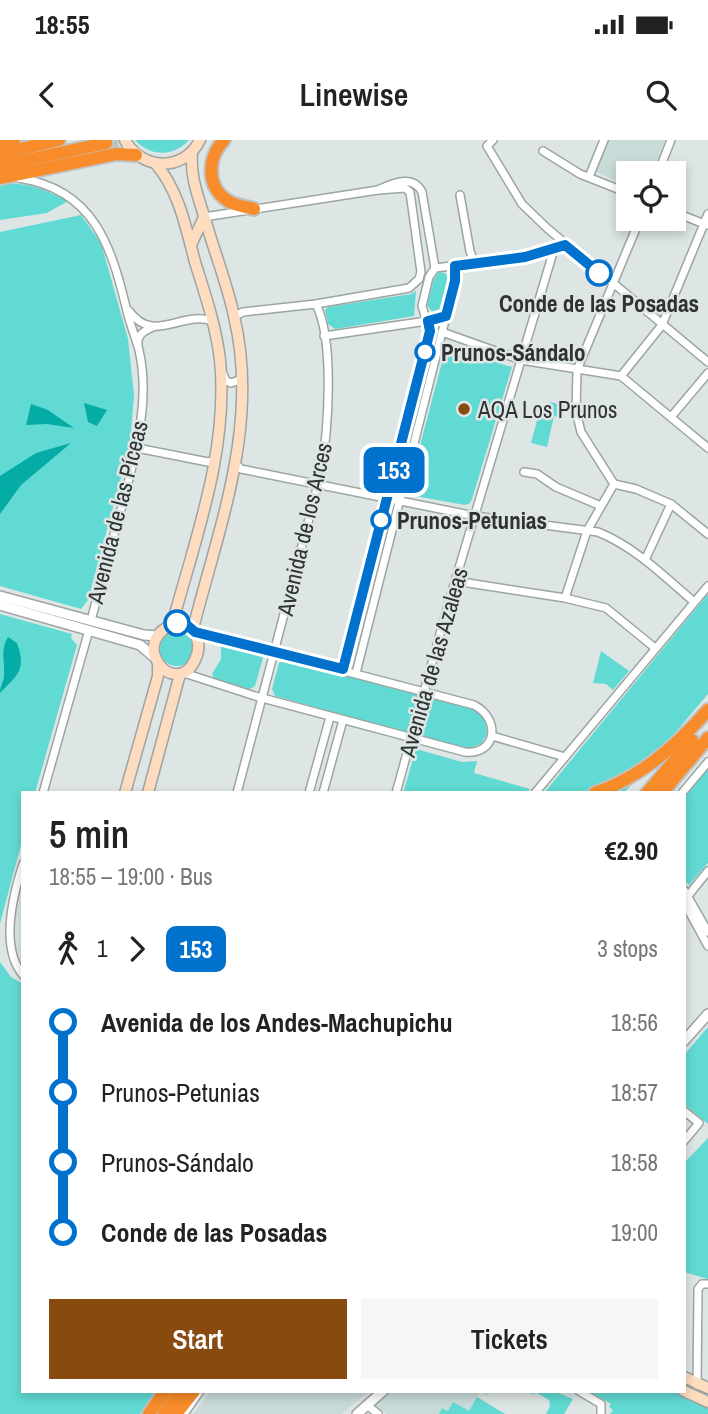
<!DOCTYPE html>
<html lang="en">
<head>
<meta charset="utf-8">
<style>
  :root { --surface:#fff; --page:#f6f6f6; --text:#222; --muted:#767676; --accent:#894a10 }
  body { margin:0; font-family:"Archivo Narrow",sans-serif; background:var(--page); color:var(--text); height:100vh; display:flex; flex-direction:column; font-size:26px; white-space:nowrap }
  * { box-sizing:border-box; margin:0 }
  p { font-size:23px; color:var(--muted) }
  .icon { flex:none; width:38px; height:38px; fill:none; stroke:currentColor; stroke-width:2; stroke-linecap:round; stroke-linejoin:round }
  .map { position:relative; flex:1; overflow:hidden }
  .side { position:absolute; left:21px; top:651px; width:665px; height:602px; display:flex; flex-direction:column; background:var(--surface); border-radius:0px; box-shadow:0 4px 10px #0003 }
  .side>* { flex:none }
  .badge { padding:0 14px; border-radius:10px; font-size:24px; line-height:46px }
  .tools { position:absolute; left:616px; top:21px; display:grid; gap:14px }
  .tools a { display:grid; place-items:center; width:70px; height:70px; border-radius:0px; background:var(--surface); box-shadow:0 4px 10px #0003; font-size:35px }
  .map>.badge { position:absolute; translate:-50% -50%; box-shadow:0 0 0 4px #fff }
  .legs { display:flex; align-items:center; gap:10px; height:77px; padding:0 28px; font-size:23px }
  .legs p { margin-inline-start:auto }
  .summary { display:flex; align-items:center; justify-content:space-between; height:119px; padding:0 28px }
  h1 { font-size:38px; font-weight:600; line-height:52px }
  .action { display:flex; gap:14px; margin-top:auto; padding:14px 28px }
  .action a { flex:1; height:80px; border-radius:0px; background:var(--accent); color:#fff; font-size:28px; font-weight:600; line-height:80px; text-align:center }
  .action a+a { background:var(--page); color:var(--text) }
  ul { padding:0 28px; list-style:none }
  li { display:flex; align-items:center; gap:24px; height:70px; font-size:26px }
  li i { display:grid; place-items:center; width:10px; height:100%; margin:0 9px; background:currentColor }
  li i::after { content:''; width:18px; height:18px; margin:-9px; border:5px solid; border-radius:50%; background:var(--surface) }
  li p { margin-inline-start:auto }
  li:first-child i { background:linear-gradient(#0000 50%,currentColor 0) }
  li:last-child i { background:linear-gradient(currentColor 50%,#0000 0) }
  .status { display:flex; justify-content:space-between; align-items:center; height:49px; padding:0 35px; background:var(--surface); direction:ltr }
  .status svg { height:19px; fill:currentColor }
  header { display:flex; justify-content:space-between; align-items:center; height:91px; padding:0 28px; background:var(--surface); font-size:32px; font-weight:600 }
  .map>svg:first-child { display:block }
  .built { fill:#c9dbd9 }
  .green { fill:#61dad3 }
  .water { fill:#05aca6 }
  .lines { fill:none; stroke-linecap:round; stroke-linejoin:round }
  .motorway-tunnel { stroke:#bac2c1; stroke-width:12; stroke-dasharray:12 6; stroke-linecap:butt }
  .minor-casing { stroke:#9ca5a4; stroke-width:10 }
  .tertiary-casing { stroke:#9ca5a4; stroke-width:12 }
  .secondary-casing { stroke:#9ca5a4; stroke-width:13 }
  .motorway-casing { stroke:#c1c2c2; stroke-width:16 }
  .minor { stroke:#fff; stroke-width:7 }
  .tertiary { stroke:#fff; stroke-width:9 }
  .secondary { stroke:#fddcbf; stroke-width:10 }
  .motorway { stroke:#f98c2a; stroke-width:12 }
  .line-1-casing { stroke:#fff; stroke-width:16 }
  .line-1 { stroke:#0072ce; stroke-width:10 }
  .stop-1-dot { fill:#fff; stroke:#0072ce; stroke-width:3.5 }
  .poi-dot { fill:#894a10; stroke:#dde6e5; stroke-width:2.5 }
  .labels { text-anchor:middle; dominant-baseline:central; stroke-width:5; stroke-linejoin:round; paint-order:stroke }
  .stop-label { font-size:23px; font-weight:bold; fill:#2f3232; stroke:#dde6e5; text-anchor:start }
  .poi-label { font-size:23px; fill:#2f3232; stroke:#dde6e5; text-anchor:start }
  .street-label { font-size:23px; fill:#2f3232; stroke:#dde6e5 }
</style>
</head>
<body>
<div class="status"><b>18:55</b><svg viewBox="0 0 49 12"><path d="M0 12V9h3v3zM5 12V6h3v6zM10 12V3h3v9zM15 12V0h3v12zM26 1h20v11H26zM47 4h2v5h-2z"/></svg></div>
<header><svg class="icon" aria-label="back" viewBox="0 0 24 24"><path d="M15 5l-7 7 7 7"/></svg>Linewise<svg class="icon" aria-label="search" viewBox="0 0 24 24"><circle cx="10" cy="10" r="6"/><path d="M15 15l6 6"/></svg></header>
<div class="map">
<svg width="708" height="1274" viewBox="0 0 708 1274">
  <rect width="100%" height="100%" fill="#dde6e5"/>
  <g class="built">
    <path d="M609,0H665L652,33H628V46L596,32Z"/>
    <path d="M211,1251H368L342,1274H193Z"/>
    <path d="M391,1251H490L487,1256L480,1252L469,1271H448L442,1268L439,1274H387L374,1266Z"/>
  </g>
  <g class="green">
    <path d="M135,0H189C174,17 150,17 135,0Z"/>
    <path d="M0,43C29,43 42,48 68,61L47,73L0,80Z"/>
    <path d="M81,75L101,103L128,199L134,255L130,304L88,460L81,469L0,446V92Z"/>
    <path d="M439,132L445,133L449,138L442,168L433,173L427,165L434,139Z"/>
    <path d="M416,151L414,176L335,189L328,184L325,170L328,167L411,154Z"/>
    <path d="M446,207L512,227L472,359L470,363L465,365L415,356L411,353L409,347Z"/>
    <path d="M550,262L566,266L563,278L554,276L547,307L531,303L539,273L547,275Z"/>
    <path d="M708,454V554L624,653H544Z"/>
    <path d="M0,474L72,494L71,498L77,505L35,653H23V697L0,784Z"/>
    <circle cx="177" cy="509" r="17"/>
    <path d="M226,504L260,512L263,518L255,546L250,549L215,539L212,534L221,519V506Z"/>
    <path d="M601,511L629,531L613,550L606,544L593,543Z"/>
    <path d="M285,519L475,570L485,579L487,594L481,604L466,609L275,556L272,549L279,523Z"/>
    <path d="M416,609L462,622L477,621L474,633L530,649L527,653H403Z"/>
    <path d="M708,629V723L689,745L684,740V657Z"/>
    <path d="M0,822L11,837L23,844V1251H156L140,1274H0Z"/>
    <path d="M708,887V984L684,964V915Z"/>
    <path d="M708,998V1139L684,1132V1023Z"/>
    <path d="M532,1251H554L573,1259L564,1274H546L550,1266L549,1260L537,1253L531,1254Z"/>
    <path d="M589,1251H674L688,1260L708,1267V1274H610L613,1270L609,1267L611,1264Z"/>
    <path d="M477,1257L505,1274H439L442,1268L448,1271L453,1262L469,1271Z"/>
  </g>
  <g class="water">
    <path d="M84,263L107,270L97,286L88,282Z"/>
    <path d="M31,264L48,270L74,288L47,284L26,285Z"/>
    <path d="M71,303L21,345L0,374V336L36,313Z"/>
    <path d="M8,497L17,503C27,531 17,535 0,553C0,546 3,543 4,536C5,521 0,510 8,497Z"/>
  </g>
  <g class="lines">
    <path class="motorway-tunnel" d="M106,3L120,0"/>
    <defs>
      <g id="minor">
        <path d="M493,0L487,6L522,64L548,89L708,222"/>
        <path d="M543,11L580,34L628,53"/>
        <path d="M658,33L671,0"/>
        <path d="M589,37L604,0"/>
        <path d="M18,38C96,49 112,109 128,175C131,187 136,198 139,210C144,232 144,257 141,279C138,307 130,335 123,362C112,401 102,441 91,480"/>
        <path d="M460,55L470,111L475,124"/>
        <path d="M674,72L707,85"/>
        <path d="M204,77L378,50L405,48L410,52L421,132L419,139L409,148L316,164L243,172L235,176"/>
        <path d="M435,128L525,117L565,105"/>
        <path d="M129,171C154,205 182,170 212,181"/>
        <path d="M442,192L521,220L621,236L708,308"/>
        <path d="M324,196L434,180L446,176"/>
        <path d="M138,205C137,194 144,191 153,187"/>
        <path d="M223,234L226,241L231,243L242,239"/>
        <path d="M621,236L662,185L708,74"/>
        <path d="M671,277L708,233"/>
        <path d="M137,308L208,322L215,320"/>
        <path d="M236,324L241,329L475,376L598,392C635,407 664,436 694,462"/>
        <path d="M524,332L537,334L556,347L601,366"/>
        <path d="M614,344L636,349L671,364L708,394"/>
        <path d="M645,420L671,364"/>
        <path d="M455,441L565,458L606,468L655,508"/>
        <path d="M565,458L587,391L614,344L581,292L576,271L577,230L640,79"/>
        <path d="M343,529L430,192L422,166L429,137L435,128L422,52C413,34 392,43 378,50"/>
        <path d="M184,533L255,556L465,612C497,615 501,579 474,565L195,492"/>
        <path d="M356,533L455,141V126"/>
        <path d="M492,596L565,617"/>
        <path d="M43,653L89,490"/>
        <path d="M237,653L321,333C328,291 335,202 316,164"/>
        <path d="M309,653L330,577"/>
        <path d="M323,653L343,580"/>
        <path d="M396,653L448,465L552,116L551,110"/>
        <path d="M535,653L708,446"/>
        <path d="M682,653L708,622"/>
        <path d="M23,724C12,758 0,808 23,835"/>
        <path d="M684,750L708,792"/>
        <path d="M687,757L708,731"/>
        <path d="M684,762L708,806"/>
        <path d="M684,971L699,983L684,1001"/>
        <path d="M697,1245L698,1149L702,1144H708"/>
        <path d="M579,1251L601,1264V1274"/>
        <path d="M367,1265L378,1274"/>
        <path d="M184,1274L200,1251"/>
      </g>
      <g id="tertiary">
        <path d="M0,456L144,495L158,496"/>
        <path d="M0,465L140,505L154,517"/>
        <path d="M684,901L708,874"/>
        <path d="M357,1274L383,1251"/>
      </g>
      <g id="secondary">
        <path d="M125,0C142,31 184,32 200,0"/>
        <path d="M192,12C190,37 198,56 205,79C214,111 227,143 234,176C260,284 219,386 193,489"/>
        <path d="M156,24C179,51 186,88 195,122C205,154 216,186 220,220C229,310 195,399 172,485"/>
        <path d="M191,105L204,77"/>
        <path d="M177,483H183L193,489C199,499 200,510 195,520C175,562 124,500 177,483Z"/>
        <path d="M125,653L158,536V525"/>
        <path d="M148,653L180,534"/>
        <path d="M684,1237L708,1248"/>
        <path d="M684,1251L708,1262"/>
      </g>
      <g id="motorway">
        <path d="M224,0C206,18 206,51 232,63C238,66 247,67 254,69"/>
        <path d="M0,3L14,0"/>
        <path d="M0,14L59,0"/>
        <path d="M0,26L106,3"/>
        <path d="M0,38L116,14L136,15"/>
        <path d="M595,653C641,637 676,606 708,570"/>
        <path d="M647,653L692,600"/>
        <path d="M662,653L708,598"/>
        <path d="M149,1274L165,1251"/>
        <path d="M164,1274L180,1251"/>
        <path d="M176,1274L194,1251"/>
      </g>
    </defs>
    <use href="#minor" class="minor-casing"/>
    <use href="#tertiary" class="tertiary-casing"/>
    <use href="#secondary" class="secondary-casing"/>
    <use href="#motorway" class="motorway-casing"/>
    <use href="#minor" class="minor"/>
    <use href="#tertiary" class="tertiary"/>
    <use href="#secondary" class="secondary"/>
    <use href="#motorway" class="motorway"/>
  </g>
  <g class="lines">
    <defs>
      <path id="line-1" d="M177,483L188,486L195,492L343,529L430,191L428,181L446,176L455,141V126L525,117L565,105L599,133"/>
    </defs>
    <use href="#line-1" class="line-1-casing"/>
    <use href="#line-1" class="line-1"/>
  </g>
  <g class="stop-1-dot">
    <circle cx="599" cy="133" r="12"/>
    <circle cx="425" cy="212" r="9"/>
    <circle cx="381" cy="380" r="9"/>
    <circle cx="177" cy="483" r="12"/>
  </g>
  <circle class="poi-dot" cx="464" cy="269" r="7"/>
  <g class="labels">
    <g class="stop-label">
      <text x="599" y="163" text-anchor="middle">Conde de las Posadas</text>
      <text x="441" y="212">Prunos-Sándalo</text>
      <text x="397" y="380">Prunos-Petunias</text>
    </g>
    <g class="poi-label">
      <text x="478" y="269">AQA Los Prunos</text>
    </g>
    <g class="street-label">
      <text transform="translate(117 372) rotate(-76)">Avenida de las Píceas</text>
      <text transform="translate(304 389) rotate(-77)">Avenida de los Arces</text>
      <text transform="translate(433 522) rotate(-74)">Avenida de las Azaleas</text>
    </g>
  </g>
</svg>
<div class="tools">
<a><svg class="icon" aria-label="locate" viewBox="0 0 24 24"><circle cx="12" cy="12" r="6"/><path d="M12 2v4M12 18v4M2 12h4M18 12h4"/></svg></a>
</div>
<b class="badge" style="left:394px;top:330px;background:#0072ce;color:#fff">153</b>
<section class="side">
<div class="summary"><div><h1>5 min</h1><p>18:55 – 19:00 · Bus</p></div><b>€2.90</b></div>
<div class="legs"><svg class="icon" aria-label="walk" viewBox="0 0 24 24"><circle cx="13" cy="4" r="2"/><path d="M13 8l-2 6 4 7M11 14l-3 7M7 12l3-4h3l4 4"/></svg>1<svg class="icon" aria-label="forward" viewBox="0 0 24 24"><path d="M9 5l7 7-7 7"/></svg><b class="badge" style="background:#0072ce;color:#fff">153</b><p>3 stops</p></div>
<ul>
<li><i style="color:#0072ce"></i><b>Avenida de los Andes-Machupichu</b><p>18:56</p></li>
<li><i style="color:#0072ce"></i><span>Prunos-Petunias</span><p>18:57</p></li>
<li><i style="color:#0072ce"></i><span>Prunos-Sándalo</span><p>18:58</p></li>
<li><i style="color:#0072ce"></i><b>Conde de las Posadas</b><p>19:00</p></li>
</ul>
<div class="action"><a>Start</a><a>Tickets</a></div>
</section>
</div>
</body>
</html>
